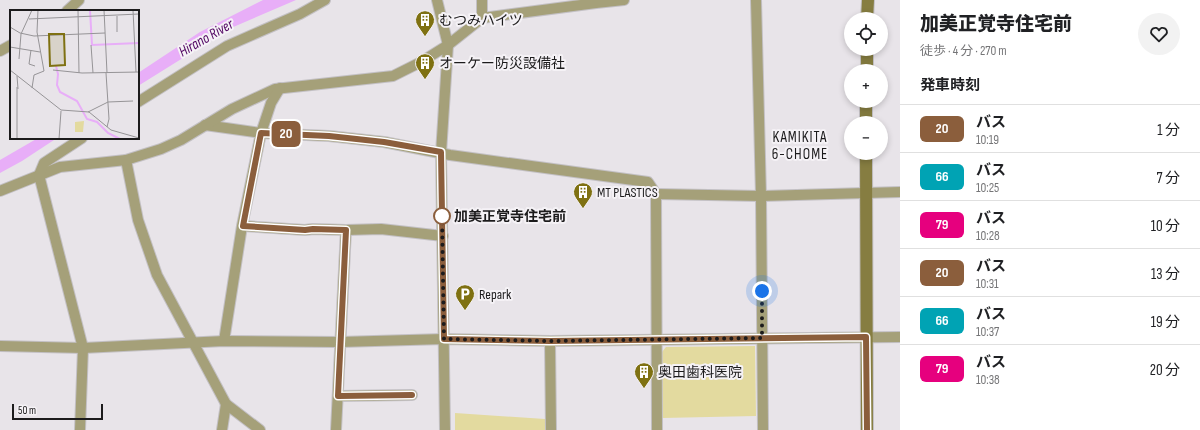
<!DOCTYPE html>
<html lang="ja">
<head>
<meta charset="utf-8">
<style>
  :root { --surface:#fff; --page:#f2f2f2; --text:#202124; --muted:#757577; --line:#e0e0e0 }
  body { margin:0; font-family:"Sofia Sans Condensed","Noto Sans JP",sans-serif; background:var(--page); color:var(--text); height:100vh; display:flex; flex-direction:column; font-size:15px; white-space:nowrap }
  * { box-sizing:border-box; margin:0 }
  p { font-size:13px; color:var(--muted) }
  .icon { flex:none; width:22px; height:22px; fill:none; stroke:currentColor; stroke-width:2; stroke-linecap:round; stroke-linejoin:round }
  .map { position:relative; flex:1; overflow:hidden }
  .side { display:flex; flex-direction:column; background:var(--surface); width:300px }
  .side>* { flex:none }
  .badge { padding:0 8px; border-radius:6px; font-size:14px; line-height:26px }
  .buttons { position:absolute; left:844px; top:12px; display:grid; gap:8px }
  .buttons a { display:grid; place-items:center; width:44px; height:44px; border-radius:50%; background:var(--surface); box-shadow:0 2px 6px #0003; font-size:20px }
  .scale { position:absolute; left:12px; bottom:10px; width:91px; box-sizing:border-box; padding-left:4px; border:2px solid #1c1b1c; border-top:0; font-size:11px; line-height:14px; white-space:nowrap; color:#1c1b1c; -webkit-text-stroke:3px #f5f2f6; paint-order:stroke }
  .you { position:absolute; width:20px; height:20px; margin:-10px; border:3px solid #fff; border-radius:50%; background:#1a73e8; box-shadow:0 0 0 6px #1a73e833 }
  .map>.badge { position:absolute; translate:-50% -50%; box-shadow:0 0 0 2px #fff }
  h2 { padding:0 20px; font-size:15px; line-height:36px }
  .round { display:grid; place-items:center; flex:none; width:42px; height:42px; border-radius:21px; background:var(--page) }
  .head { display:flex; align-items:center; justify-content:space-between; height:68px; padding:0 20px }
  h1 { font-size:19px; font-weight:800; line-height:30px }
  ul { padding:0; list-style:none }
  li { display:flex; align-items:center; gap:12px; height:48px; padding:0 20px; border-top:1px solid var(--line) }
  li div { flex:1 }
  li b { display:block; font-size:15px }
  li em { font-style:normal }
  li .badge { min-width:44px; font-weight:700; text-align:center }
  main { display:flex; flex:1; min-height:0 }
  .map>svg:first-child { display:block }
  .green { fill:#e3da9f }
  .water { fill:#e8aef8 }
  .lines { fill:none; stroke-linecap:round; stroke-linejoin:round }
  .street-casing { stroke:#c3c0c4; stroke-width:12 }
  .secondary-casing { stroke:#c3c0c4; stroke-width:14 }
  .street { stroke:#a5a079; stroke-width:10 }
  .secondary { stroke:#867d41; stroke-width:12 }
  .line-casing { stroke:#fff; stroke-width:9 }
  .line { stroke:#8b5e3c; stroke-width:6 }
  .walk { stroke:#1c1b1c; stroke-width:4; stroke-dasharray:0 7.2 }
  .stop-dot { fill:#fff; stroke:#8b5e3c; stroke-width:2 }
  .labels { text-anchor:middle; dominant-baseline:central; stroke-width:4; stroke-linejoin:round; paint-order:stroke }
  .poi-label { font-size:14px; fill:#1c1b1c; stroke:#f5f2f6; text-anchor:start }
  .stop-label { font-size:14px; font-weight:bold; fill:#1c1b1c; stroke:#f5f2f6; text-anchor:start }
  .water-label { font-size:15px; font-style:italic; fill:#510562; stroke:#f5f2f6 }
  .neighbourhood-label { font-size:15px; letter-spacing:1px; fill:#1c1b1c; stroke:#f5f2f6 }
  .inset-river { fill:none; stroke:#e8aef8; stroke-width:2 }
  .inset-road { fill:none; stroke:#969497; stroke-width:1 }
  .view { fill:#7f7112; fill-opacity:0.15; stroke:#7f7112; stroke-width:2 }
  .inset-edge { fill:none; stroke:#1c1b1c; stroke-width:2 }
</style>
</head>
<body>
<main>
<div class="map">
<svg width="900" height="430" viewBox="0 0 900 430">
  <rect width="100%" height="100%" fill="#e8e4e9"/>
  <g class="green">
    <path d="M755,346L756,416L662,418V352L666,347Z"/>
    <path d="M455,413L545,419V430H455Z"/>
  </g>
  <g class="water">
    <path d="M263,0H296L231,28L138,86V73L200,32Z"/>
    <path d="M38,138H57L22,161L0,173V160Z"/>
  </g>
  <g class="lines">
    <defs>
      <g id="street">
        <path d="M437,0L448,45L441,153L445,430"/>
        <path d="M482,0V18"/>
        <path d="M756,0L761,196L763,430"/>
        <path d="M67,11L79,0"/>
        <path d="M0,51L11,45"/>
        <path d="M138,102L227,46L300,14L325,0"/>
        <path d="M205,125L261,133L329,136L384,142L450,155L648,182L656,194L657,430"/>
        <path d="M126,160L138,220L157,275L226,404L260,430"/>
        <path d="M0,191L60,167L126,160L161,149L181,140L232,109L275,89L393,76L421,62L448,45L482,18L596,3L624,0"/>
        <path d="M656,194L761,196L900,192"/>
        <path d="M243,226L305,230L313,229L346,230L381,229L443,236"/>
        <path d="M224,341L242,226L261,133L271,103L280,88"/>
        <path d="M550,341L551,430"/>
        <path d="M0,346L83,348L224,341L340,342L444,339L550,341L900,337"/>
        <path d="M338,396L412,395"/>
        <path d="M80,430L83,348L39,175L44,163L82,138"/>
        <path d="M222,430L226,404"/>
        <path d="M336,430L346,230"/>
      </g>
      <g id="secondary">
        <path d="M867,19L868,0"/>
        <path d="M867,71V49"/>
        <path d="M866,123V101"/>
        <path d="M866,153L867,430"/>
      </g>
    </defs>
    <use href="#street" class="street-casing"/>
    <use href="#secondary" class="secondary-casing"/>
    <use href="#street" class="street"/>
    <use href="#secondary" class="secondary"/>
  </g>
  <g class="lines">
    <defs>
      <path id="line" d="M412,395L338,396L346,230L313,229L305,230L243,226L261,133L329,136L384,142L441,152L444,339L550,341L866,337L867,430"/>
    </defs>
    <use href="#line" class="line-casing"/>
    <use href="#line" class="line"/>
    <path class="walk" d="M442,216L444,339L550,341L762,338V291"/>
  </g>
  <defs>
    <symbol id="building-pin" viewBox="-11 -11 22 30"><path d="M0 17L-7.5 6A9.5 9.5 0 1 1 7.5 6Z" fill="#7f7112" stroke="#f5f2f6"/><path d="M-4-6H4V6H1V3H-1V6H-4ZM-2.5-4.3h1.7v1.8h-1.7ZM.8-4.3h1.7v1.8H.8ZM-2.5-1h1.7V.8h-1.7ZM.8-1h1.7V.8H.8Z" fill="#fff"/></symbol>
    <symbol id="parking-pin" viewBox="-11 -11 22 30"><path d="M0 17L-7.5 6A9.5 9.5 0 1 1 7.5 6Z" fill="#7f7112" stroke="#f5f2f6"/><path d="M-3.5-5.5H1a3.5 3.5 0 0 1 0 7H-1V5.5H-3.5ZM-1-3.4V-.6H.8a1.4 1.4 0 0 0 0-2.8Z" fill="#fff"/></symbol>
  </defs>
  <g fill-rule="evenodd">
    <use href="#building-pin" x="414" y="9" width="22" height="30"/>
    <use href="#building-pin" x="414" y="52" width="22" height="30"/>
    <use href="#building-pin" x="572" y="181" width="22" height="30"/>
    <use href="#parking-pin" x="454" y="283" width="22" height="30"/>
    <use href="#building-pin" x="633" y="361" width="22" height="30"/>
  </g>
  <circle class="stop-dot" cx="442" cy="216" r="8"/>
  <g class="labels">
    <g class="poi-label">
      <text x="439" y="20">むつみハイツ</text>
      <text x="439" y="63">オーケー防災設備社</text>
      <text x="597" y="192">MT PLASTICS</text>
      <text x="479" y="294">Repark</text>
      <text x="658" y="372">奥田歯科医院</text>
    </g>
    <g class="stop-label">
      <text x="454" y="216">加美正覚寺住宅前</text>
    </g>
    <g class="water-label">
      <text transform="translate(206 38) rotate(-30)">Hirano River</text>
    </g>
    <g class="neighbourhood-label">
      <text x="800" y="137">KAMIKITA<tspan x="800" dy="17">6-CHOME</tspan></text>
    </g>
  </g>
  <g transform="translate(10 10)">
    <rect width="129" height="129" fill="#e8e4e9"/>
    <path d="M74,111L73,122H65V112Z" fill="#e3da9f"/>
    <path class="inset-river" d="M80,0L82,35L129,33M46,56L48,64L47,75L50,82L67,91L77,109L87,112L98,123L110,129"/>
    <path class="inset-road" d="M68,0L69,63M94,0L97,63M123,0L126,62M107,6V22M19,9L129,4M0,17L10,23L24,26L95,23M81,35L83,63M0,37L30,42M21,40L19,54L25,56M9,49L11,24L22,0M0,60L51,100L79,102L101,120L129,128M43,60L72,63L129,62M96,63L99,109L97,117M7,66L8,79M7,77V129M22,78L24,65L34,61L27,22L28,0M78,102L98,92L123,91M49,129L51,101"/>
    <path class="view" d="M39,24H54L55,55L40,56Z"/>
    <rect width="129" height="129" class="inset-edge"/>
  </g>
</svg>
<div class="buttons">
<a><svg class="icon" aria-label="locate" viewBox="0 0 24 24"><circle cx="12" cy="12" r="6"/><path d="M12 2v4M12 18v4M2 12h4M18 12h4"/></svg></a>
<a>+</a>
<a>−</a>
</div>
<div class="scale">50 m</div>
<div class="you" style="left:762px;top:291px"></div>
<b class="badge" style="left:286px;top:134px;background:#8b5e3c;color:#fff">20</b>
</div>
<section class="side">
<div class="head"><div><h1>加美正覚寺住宅前</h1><p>徒歩 · 4 分 · 270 m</p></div><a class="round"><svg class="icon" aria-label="heart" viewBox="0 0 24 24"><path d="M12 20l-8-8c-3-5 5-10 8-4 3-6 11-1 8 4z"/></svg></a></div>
<h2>発車時刻</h2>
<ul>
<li><span class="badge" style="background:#8b5e3c;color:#fff">20</span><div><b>バス</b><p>10:19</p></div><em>1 分</em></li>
<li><span class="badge" style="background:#00a3b4;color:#fff">66</span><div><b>バス</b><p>10:25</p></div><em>7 分</em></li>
<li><span class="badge" style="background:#e6007e;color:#fff">79</span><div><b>バス</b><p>10:28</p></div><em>10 分</em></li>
<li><span class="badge" style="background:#8b5e3c;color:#fff">20</span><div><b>バス</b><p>10:31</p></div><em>13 分</em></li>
<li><span class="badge" style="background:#00a3b4;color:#fff">66</span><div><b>バス</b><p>10:37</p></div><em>19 分</em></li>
<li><span class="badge" style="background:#e6007e;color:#fff">79</span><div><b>バス</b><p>10:38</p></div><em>20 分</em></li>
</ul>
</section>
</main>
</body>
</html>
